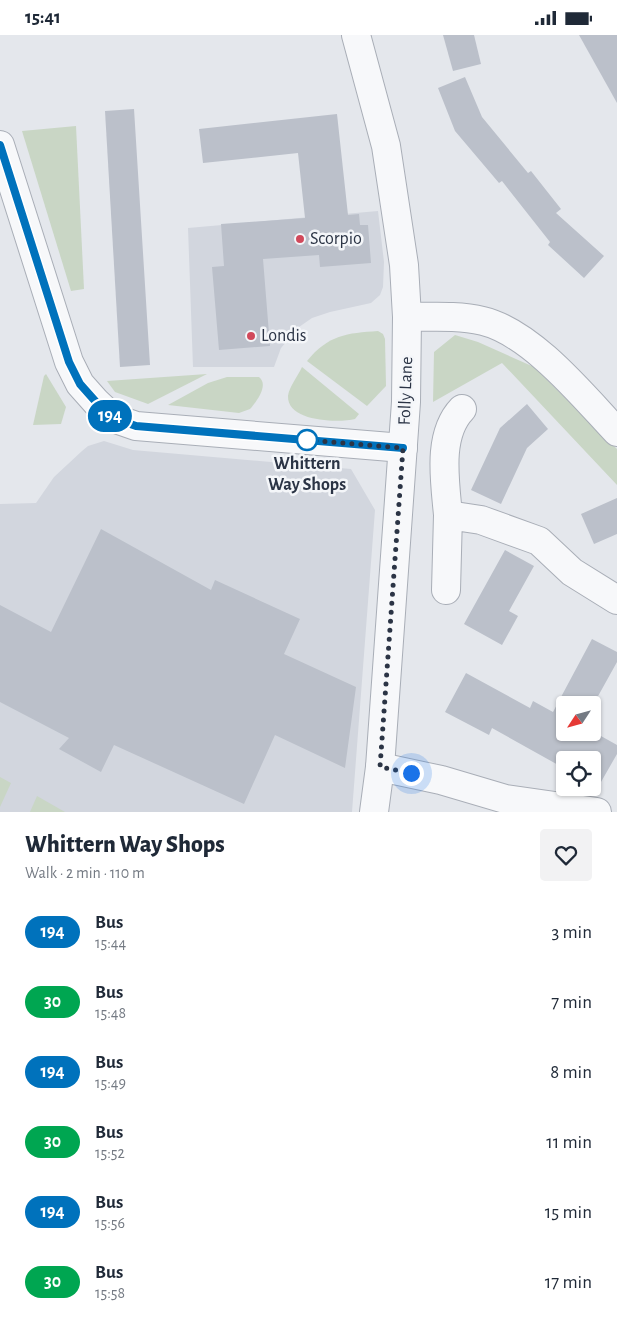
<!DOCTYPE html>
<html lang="en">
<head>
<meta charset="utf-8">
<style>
  :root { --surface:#fff; --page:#f2f2f3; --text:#1f2937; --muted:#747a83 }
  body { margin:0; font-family:"Alegreya Sans",sans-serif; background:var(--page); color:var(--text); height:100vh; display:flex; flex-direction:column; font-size:19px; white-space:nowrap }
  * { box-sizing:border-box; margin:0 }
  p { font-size:16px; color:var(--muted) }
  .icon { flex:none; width:28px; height:28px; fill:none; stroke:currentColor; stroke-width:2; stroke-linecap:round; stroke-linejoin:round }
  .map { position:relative; height:777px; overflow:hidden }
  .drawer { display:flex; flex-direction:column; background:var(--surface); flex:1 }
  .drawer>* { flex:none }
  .badge { padding:0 10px; border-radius:16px; font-size:18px; line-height:32px }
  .needle { width:32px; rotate:234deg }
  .fabs { position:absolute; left:556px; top:661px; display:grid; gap:10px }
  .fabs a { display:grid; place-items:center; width:45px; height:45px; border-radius:5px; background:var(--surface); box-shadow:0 1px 4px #0004; font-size:25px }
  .you { position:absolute; width:25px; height:25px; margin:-12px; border:4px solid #fff; border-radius:50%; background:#1a73e8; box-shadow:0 0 0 8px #1a73e833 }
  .map>.badge { position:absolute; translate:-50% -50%; box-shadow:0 0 0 2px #fff }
  .round { display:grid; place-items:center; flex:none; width:52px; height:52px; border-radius:5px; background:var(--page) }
  .summary { display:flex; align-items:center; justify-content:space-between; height:85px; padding:0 25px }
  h1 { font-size:24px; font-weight:800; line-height:38px }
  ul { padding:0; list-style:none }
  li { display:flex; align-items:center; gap:15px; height:70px; padding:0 25px }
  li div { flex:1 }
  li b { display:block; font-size:19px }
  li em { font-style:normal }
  li .badge { min-width:55px; font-weight:700; text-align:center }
  .status { display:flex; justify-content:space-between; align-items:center; height:35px; padding:0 25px; background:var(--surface); direction:ltr }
  .status svg { height:14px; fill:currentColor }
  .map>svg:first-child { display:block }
  .built { fill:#d2d6de }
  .green { fill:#c9d6c5 }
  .building { fill:#bbc0ca }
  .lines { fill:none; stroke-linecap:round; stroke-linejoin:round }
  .minor-casing { stroke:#a9aeb7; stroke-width:30 }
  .minor { stroke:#f7f8fa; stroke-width:28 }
  .line-casing { stroke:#fff; stroke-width:11 }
  .line { stroke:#0072bc; stroke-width:8 }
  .walk { stroke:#2b3445; stroke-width:5; stroke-dasharray:0 9 }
  .poi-dot { fill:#d1495b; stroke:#f4f6f9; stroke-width:2 }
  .stop-dot { fill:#fff; stroke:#0072bc; stroke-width:2.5 }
  .labels { text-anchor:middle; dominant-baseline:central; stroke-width:5; stroke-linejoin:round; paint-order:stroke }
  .poi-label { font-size:18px; fill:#2b3445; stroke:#f4f6f9; text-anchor:start }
  .street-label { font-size:18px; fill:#2b3445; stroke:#f4f6f9 }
  .stop-label { font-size:18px; font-weight:bold; fill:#2b3445; stroke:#f4f6f9 }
</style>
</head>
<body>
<div class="status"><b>15:41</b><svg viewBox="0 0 49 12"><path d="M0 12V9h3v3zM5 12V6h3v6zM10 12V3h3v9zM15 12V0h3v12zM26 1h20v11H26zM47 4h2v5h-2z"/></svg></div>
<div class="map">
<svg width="617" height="777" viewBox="0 0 617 777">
  <rect width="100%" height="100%" fill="#e4e7ec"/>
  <g class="built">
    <path d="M378,176L384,227L383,252L380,260L371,268L330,277L312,283L299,292L281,313L274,332H193L188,193Z"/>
    <path d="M104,406L133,415L351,434L375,475L352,777H0V469L36,468L54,442L82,416L88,411Z"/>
  </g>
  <g class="green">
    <path d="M76,91L84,254L71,256L22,96Z"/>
    <path d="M378,296L383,299L385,304L386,351L367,371L307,326C328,300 347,298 378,296Z"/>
    <path d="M455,300L478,307L534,332L617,414V450L502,328L433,367L434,317Z"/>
    <path d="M302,332L359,379L355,384C339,388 287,387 288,361C289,352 298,341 302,332Z"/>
    <path d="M46,339L66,372L61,389L33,390L44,341Z"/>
    <path d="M207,339L148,369L115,357L107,346Z"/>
    <path d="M227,342H259C269,350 257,366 250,374L239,378L168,370L208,348Z"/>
    <path d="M0,742L11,748L0,772Z"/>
    <path d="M37,761L65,777H30Z"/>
  </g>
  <g class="building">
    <path d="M443,0H474L481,29L453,36Z"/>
    <path d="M579,0H617V68Z"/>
    <path d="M465,42L482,82L528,138L531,136L561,174L556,178L604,221L584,243L548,210L550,207L502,146L499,148L455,96L438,53Z"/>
    <path d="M134,74L150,330L120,332L105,76Z"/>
    <path d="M337,79L348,180L359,179L360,190H368L371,228L320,232L319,220L263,224L270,311L219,315L212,232L224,231L221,189L305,183L298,118L203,128L199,94Z"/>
    <path d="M527,369L548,394L527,413L501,469L471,455L500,393Z"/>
    <path d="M617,463V499L594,509L581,479Z"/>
    <path d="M101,494L211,555L215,545L300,584L284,619L356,652L345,733L275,700L244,769L114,710L101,737L59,714L69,703L0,667V570L51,597Z"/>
    <path d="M505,515L534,531L509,576L518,581L502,610L464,589Z"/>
    <path d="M592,604L617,617V627L592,672V670H565V698L592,696L617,710V719L597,754L592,752V725H565V736L559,733L560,731L492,693L489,700L445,677L466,638L530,673L533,666L553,677Z"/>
  </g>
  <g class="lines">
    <defs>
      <g id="minor">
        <path d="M356,0L386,111L404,230L407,282L406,367L380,732L374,777"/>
        <path d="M0,110L69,327L80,349L96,367L113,383L136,391L403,413"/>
        <path d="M407,282C432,282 458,280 483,286C532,298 583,361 617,397"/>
        <path d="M448,480C445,446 437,400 462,374"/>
        <path d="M446,555L448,480L481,485L539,506L572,537L617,565"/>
        <path d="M380,732L441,745L505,764L597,777"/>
      </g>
    </defs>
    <use href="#minor" class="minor-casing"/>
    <use href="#minor" class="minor"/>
  </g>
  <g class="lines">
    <defs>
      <path id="line" d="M0,110L69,327L80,349L96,367L113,383L136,391L403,413"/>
    </defs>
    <use href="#line" class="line-casing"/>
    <use href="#line" class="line"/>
    <path class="walk" d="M307,405L403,413L380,732L411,738"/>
  </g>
  <g class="poi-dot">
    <circle cx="300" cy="204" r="5"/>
    <circle cx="251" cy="301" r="5"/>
  </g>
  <circle class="stop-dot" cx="307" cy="405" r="10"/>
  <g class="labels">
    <g class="poi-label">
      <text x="310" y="204">Scorpio</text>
      <text x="261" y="301">Londis</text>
    </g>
    <g class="street-label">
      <text transform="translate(406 356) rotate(-88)">Folly Lane</text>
    </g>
    <g class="stop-label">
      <text x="307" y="429">Whittern<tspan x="307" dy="21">Way Shops</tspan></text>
    </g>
  </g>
</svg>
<div class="fabs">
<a><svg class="needle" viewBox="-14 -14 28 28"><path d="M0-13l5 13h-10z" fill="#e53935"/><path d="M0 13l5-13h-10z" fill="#747a83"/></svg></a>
<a><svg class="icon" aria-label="locate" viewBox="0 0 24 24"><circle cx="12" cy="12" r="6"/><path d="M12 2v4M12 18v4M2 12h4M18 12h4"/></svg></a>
</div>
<div class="you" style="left:411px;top:738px"></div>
<b class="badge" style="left:110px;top:381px;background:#0072bc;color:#fff">194</b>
</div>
<section class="drawer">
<div class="summary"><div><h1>Whittern Way Shops</h1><p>Walk · 2 min · 110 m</p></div><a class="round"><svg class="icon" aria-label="heart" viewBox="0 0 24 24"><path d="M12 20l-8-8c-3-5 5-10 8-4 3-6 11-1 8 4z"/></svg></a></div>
<ul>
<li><span class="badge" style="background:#0072bc;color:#fff">194</span><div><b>Bus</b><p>15:44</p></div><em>3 min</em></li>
<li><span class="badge" style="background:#00a651;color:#fff">30</span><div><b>Bus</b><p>15:48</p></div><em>7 min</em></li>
<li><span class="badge" style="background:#0072bc;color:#fff">194</span><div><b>Bus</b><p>15:49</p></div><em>8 min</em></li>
<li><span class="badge" style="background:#00a651;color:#fff">30</span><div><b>Bus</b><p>15:52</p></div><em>11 min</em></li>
<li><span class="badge" style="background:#0072bc;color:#fff">194</span><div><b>Bus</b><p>15:56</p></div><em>15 min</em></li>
<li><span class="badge" style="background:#00a651;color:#fff">30</span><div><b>Bus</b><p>15:58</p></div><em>17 min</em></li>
</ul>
</section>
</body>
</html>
